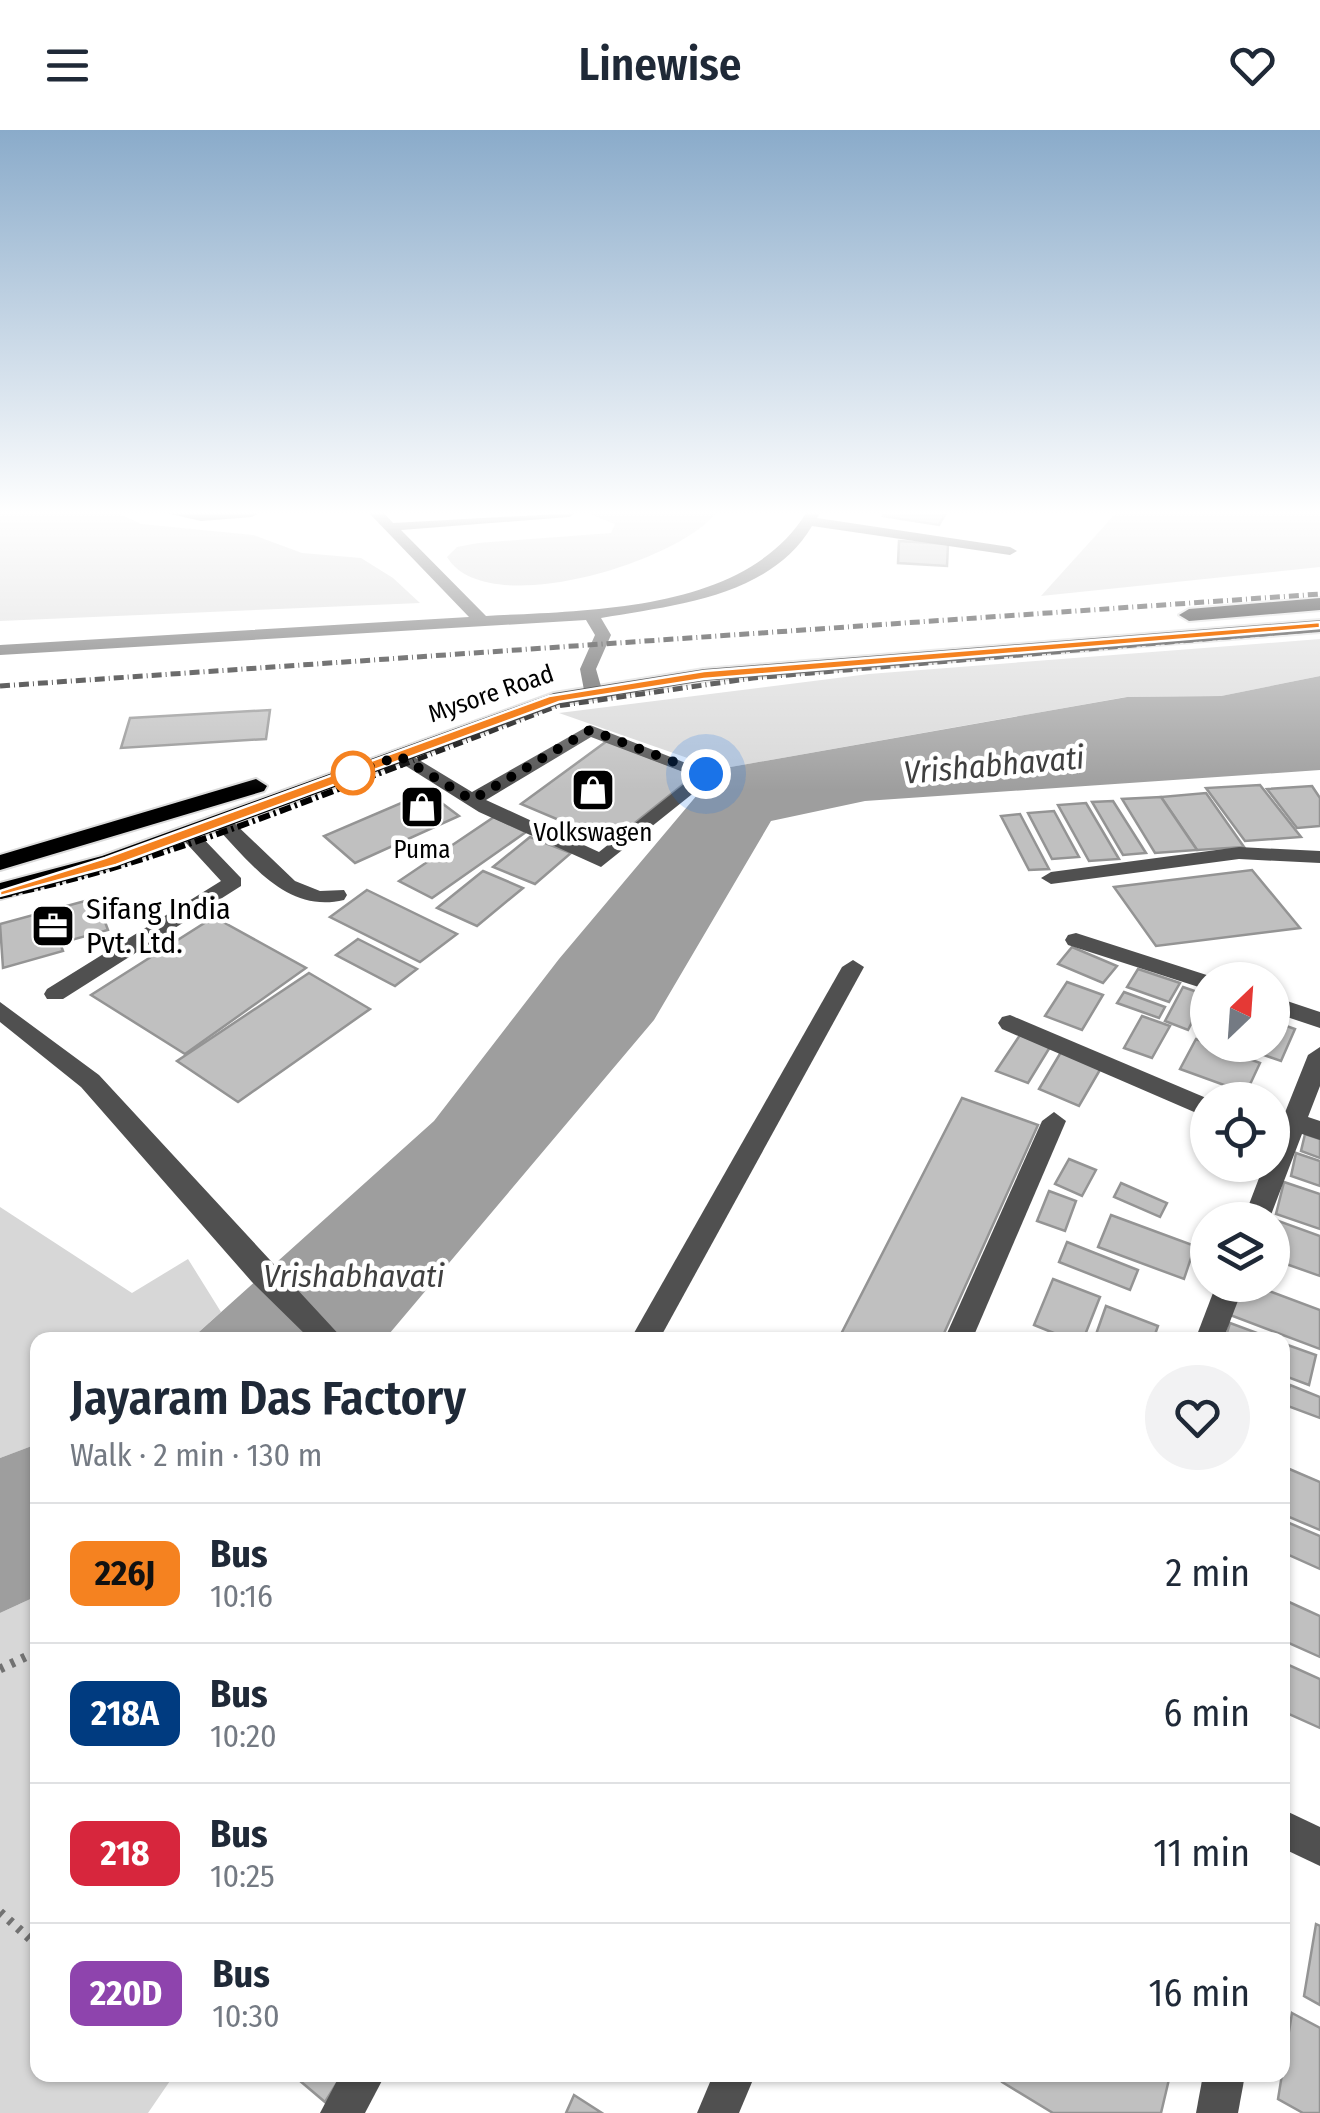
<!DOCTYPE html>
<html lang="en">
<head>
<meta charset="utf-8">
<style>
  :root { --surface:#fff; --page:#f2f2f3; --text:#1f2937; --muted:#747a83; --line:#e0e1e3 }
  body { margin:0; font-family:"Fira Sans Condensed",sans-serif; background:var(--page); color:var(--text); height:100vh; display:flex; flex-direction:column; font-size:38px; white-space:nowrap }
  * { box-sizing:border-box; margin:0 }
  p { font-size:32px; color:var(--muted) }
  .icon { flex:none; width:55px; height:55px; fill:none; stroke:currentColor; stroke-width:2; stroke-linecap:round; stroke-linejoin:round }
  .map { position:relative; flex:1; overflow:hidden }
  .sheet { position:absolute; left:30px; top:1202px; width:1260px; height:750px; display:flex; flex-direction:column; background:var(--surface); border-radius:20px; box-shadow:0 2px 8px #0004 }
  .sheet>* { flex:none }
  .badge { padding:0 20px; border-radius:15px; font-size:35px; line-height:65px }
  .needle { width:65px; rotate:25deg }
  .fabs { position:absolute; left:1190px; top:832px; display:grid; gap:20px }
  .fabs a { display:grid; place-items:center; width:100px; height:100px; border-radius:50%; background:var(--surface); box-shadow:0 2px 8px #0004; font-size:50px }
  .you { position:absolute; width:50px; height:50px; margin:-25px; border:8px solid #fff; border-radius:50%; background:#1a73e8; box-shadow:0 0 0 15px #1a73e833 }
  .map>.badge { position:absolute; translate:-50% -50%; box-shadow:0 0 0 5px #fff }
  .round { display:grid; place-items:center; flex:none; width:105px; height:105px; border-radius:52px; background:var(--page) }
  .head { display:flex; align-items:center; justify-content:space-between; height:170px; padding:0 40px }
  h1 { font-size:48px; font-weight:600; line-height:75px }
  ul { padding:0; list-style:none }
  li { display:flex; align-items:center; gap:30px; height:140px; padding:0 40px; border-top:2px solid var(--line) }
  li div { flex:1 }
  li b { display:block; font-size:38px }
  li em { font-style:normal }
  li .badge { min-width:110px; font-weight:700; text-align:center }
  header { display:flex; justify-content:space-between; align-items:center; height:130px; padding:0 40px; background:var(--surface); font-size:45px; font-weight:600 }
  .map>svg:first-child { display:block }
  .green { fill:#d7d7d7 }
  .water { fill:#9e9e9e }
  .building { fill:#c0c0c0; stroke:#949494; stroke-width:2.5 }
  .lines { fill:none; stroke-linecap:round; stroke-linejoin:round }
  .highway-casing { stroke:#dbdbdb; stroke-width:4 }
  .path { stroke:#727272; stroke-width:9; stroke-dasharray:4 8; stroke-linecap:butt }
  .minor { fill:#505050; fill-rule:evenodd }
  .highway { fill:#000; fill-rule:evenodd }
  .rail-far1 { stroke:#000; stroke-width:5; stroke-dasharray:10 4 1 4; stroke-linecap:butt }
  .rail { stroke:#000; stroke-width:6; stroke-dasharray:12 4 2.5 4; stroke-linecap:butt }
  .line { fill:#f58220; stroke:#fff; stroke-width:2.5 }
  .walk { stroke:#000; stroke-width:10; stroke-dasharray:0 18 }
  .stop-dot { fill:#fff; stroke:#f58220; stroke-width:5 }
  .labels { text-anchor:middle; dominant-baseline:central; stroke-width:9; stroke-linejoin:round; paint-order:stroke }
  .far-street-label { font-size:25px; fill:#000; stroke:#fff }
  .far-poi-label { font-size:25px; fill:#000; stroke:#fff }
  .poi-label { font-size:30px; fill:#000; stroke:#fff; text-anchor:start }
  .water-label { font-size:32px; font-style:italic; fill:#3f3f3f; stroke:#fff }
</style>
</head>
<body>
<header><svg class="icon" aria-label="menu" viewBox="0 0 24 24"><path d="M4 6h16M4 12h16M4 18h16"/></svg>Linewise<svg class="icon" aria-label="heart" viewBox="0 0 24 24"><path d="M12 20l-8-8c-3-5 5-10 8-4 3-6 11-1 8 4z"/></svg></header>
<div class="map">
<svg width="1320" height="1983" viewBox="0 0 1320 1983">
  <rect width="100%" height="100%" fill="#fff"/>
  <g class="green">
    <path d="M0,383H118L141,394L253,405L302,423L361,428L393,448L420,473L0,491Z"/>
    <path d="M587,383H716C678,432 486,492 447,427L457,417L478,413L611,403L615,394Z"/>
    <path d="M1116,383H1320V437L1041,466Z"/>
    <path d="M1320,509V546L1221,566L1126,567L719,639L559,583L869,544Z"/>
    <path d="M0,1077L132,1163L188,1129L221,1182L190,1210H38L37,1314L0,1328Z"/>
    <path d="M37,1466L38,1945H174L148,1983H0V1483Z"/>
  </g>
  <g class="water">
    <path d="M1320,546V640L865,671L771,691L654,890L384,1210H190L434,991L559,829L719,639L1127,567L1221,566Z"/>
    <path d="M37,1314V1466L0,1483V1328Z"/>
  </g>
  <g class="building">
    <path d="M885,383H946L939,395L883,386Z"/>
    <path d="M899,411L948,414L947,436L898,433Z"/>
    <path d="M270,580L266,609L121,618L130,588Z"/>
    <path d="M607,611L695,645L611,712L521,674Z"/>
    <path d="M1260,655L1301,707L1245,711L1206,658Z"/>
    <path d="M1312,656L1320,668V696L1297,698L1267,659Z"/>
    <path d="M427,662L459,686L355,733L324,706Z"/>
    <path d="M1206,663L1244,717L1197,720L1161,667Z"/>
    <path d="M1161,667L1197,720L1155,723L1122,669Z"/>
    <path d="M1113,671L1146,723L1123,725L1092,672Z"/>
    <path d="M1086,673L1119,729L1089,731L1058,675Z"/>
    <path d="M1054,681L1079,727L1052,729L1028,683Z"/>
    <path d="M1020,684L1049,739L1029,740L1001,686Z"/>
    <path d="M494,687L526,702L432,768L399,751Z"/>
    <path d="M530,707L571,723L535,754L493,737Z"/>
    <path d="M1252,740L1300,798L1156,816L1114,757Z"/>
    <path d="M483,741L523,758L477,796L437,778Z"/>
    <path d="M367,760L457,804L420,832L330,787Z"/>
    <path d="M96,768L108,800L60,813L63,821L3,838L0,794Z"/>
    <path d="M214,787L306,838L185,924L91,865Z"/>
    <path d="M358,809L417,839L395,856L336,825Z"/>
    <path d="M1072,817L1117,836L1103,853L1058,834Z"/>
    <path d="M1138,839L1180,853L1169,872L1127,857Z"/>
    <path d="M309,843L370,879L238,972L177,931Z"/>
    <path d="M1067,852L1103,865L1082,900L1045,886Z"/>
    <path d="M1183,857L1206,865L1188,900L1165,891Z"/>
    <path d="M1124,862L1165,877L1159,888L1117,873Z"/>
    <path d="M1142,886L1170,896L1152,928L1124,918Z"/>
    <path d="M1272,891L1295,899L1281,931L1247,919L1272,915Z"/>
    <path d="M1020,905L1050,917L1028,953L996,941Z"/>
    <path d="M1196,909L1260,933L1246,963L1180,939Z"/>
    <path d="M1061,922L1101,938L1079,976L1039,959Z"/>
    <path d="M962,968L1038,995L941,1210H838Z"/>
    <path d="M1305,1004L1320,1009V1028L1301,1021Z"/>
    <path d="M1296,1023L1320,1031V1056L1291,1046Z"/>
    <path d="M1069,1029L1096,1040L1082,1066L1055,1054Z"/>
    <path d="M1284,1052L1320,1064V1099L1276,1084Z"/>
    <path d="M1121,1053L1167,1073L1160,1087L1114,1067Z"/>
    <path d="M1049,1061L1076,1071L1065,1101L1037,1091Z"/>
    <path d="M1111,1085L1195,1116L1184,1149L1098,1117Z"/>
    <path d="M1270,1088L1320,1106V1146L1272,1129Z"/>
    <path d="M1067,1112L1138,1140L1130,1160L1059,1132Z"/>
    <path d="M1053,1149L1100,1167L1083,1210H1071L1034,1195Z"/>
    <path d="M1238,1155H1253L1320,1180V1219L1230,1185Z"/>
    <path d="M1106,1176L1158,1196L1153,1210H1094Z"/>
    <path d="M1230,1193L1276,1210H1225Z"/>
    <path d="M1282,1213L1316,1225L1309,1255L1282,1245Z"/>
    <path d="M1290,1255L1320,1267V1288L1285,1275Z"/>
    <path d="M1287,1338L1320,1352V1400L1282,1384Z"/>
    <path d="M1282,1390L1320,1406V1439L1282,1422Z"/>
    <path d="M1289,1472L1320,1486V1527L1282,1510Z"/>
    <path d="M1282,1532L1320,1549V1598L1282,1581Z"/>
    <path d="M1316,1794L1320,1796V1875L1304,1866Z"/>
    <path d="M1292,1883L1320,1898V1983H1303L1278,1969Z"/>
    <path d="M293,1945H342L325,1972Z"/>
    <path d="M1004,1945H1170L1161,1983H1053L1002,1952Z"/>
    <path d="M574,1965L602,1983H566Z"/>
  </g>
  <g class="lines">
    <defs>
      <g id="highway">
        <path d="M1320,468V480L1189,491L1179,485L1189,479Z"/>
        <path d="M1320,490V502L704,551L558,575L120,736L0,769V753L102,726L554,563L704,539Z"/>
        <path d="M256,649L267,656L264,661L0,740V725Z"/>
      </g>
    </defs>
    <use href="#highway" class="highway-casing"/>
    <g class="path">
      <path d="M0,1539L38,1521"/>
      <path d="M0,1782L38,1816"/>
    </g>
    <g class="minor">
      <path d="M166,383H259L252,387L201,391Z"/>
      <path d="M369,383H384L393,393L576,383L569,387L401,400L486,486C591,480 745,482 806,383H820L817,388L1010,417L1017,421L1010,425L812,396C770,467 675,475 601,488L611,505L596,539L602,560L593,565L584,560L580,539L595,505L586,490L0,525V515L469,487Z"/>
      <path d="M590,595L716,645L601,737L479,682L390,626L392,622H406L472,662ZM591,607L694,646L599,722L486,670Z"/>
      <path d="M221,685L228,687L295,751L320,761L344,760L347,765L344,770C286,784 250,732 214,695V687Z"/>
      <path d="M187,697L194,699L241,748V756L63,869H47L44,864L47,859L221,751L177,703Z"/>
      <path d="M1239,717L1320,721V733L1239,729L1051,754L1041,748L1051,742Z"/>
      <path d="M1076,803L1216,848L1217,850H1208V860L1068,815L1065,810L1068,805Z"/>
      <path d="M853,830L864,837L659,1210H630L842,837Z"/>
      <path d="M1272,866L1320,882V898L1272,882Z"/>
      <path d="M0,872L99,945L344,1210H311L252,1152L81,957L0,892Z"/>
      <path d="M1010,885L1211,970L1208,988L1002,899L998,893L1002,887Z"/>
      <path d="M1320,917V956L1308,987L1320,991V1010L1302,1004L1269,1090H1243L1264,1035H1272V1015L1308,925Z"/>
      <path d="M1054,982L1066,991L972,1210H944L1042,991Z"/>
      <path d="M1216,1155H1244L1223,1210H1195Z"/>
      <path d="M1282,1679L1320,1697V1736L1282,1718Z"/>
      <path d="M340,1945H385L365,1983H320Z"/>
      <path d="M713,1945H755L739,1983H697Z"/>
      <path d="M1203,1945H1245L1238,1983H1196Z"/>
    </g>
    <use href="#highway" class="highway"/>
    <g class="rail-far1">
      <path d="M0,556L1320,464"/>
      <path d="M400,636L557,576L753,548L1320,499"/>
    </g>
    <path class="rail" d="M0,766C140,738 273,684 406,633"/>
  </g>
  <linearGradient id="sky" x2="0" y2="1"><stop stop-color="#8aabca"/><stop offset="0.58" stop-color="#fff"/><stop offset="1" stop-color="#fff" stop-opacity="0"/></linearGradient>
  <rect width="1320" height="660" fill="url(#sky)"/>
  <path class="line" d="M1320,492V498L704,549L559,572L116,735L0,766V761L105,728L549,566L704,541Z"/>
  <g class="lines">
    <path class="walk" d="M353,643L399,626L472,670L590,600L706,644"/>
  </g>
  <defs>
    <symbol id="shop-square" viewBox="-11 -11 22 22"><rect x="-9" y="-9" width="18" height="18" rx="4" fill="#000" stroke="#fff"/><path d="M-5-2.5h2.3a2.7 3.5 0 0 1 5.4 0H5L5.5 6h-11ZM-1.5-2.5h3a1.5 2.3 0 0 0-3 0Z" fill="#fff"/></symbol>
    <symbol id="office-square" viewBox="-11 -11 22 22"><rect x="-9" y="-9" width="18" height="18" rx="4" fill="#000" stroke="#fff"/><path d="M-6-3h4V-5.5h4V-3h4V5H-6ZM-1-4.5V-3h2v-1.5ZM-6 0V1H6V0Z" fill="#fff"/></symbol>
  </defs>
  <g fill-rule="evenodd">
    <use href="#shop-square" x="568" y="635" width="50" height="50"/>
    <use href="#shop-square" x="397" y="652" width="50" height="50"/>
    <use href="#office-square" x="28" y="771" width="50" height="50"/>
  </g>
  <circle class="stop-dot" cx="353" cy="643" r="20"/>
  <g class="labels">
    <g class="far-street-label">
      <text transform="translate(491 564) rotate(-19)">Mysore Road</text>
    </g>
    <g class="far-poi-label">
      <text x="593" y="703">Volkswagen</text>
      <text x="422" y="720">Puma</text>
    </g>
    <g class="poi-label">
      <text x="86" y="779">Sifang India<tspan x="86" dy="34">Pvt. Ltd.</tspan></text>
    </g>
    <g class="water-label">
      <text transform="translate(994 635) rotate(-5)">Vrishabhavati</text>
      <text x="354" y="1146">Vrishabhavati</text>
    </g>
  </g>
</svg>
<div class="fabs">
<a><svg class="needle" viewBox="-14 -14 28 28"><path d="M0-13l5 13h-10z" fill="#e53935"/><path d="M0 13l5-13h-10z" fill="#747a83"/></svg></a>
<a><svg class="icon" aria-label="locate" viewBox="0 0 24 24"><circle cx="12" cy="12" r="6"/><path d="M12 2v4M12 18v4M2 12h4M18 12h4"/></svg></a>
<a><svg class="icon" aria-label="layers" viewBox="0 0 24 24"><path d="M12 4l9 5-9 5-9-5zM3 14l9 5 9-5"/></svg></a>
</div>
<div class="you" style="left:706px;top:644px"></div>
<section class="sheet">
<div class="head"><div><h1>Jayaram Das Factory</h1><p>Walk · 2 min · 130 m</p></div><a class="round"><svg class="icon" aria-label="heart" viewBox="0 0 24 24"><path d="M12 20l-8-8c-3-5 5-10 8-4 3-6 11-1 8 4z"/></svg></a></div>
<ul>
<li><span class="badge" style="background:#f58220;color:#111">226J</span><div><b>Bus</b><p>10:16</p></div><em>2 min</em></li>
<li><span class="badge" style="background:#003b80;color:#fff">218A</span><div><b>Bus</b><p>10:20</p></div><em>6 min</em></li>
<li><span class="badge" style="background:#d7263d;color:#fff">218</span><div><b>Bus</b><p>10:25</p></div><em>11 min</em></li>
<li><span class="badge" style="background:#8e44ad;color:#fff">220D</span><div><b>Bus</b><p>10:30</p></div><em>16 min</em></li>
</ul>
</section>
</div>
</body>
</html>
